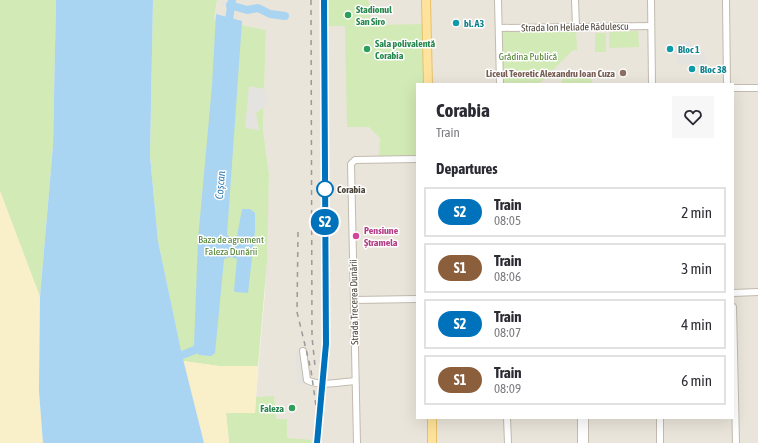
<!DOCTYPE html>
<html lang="en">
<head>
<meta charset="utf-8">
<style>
  :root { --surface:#fff; --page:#f7f7f7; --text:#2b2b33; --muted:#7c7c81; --line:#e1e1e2 }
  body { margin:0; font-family:"Asap Condensed",sans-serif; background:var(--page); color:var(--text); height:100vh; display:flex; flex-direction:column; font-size:15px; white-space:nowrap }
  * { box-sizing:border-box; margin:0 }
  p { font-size:13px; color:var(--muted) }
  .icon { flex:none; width:22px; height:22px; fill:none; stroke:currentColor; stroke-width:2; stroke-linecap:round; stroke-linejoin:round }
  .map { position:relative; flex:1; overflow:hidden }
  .details { position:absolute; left:416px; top:83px; width:318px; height:336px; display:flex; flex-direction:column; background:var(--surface); border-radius:0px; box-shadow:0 4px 16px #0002 }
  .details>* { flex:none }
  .badge { padding:0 8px; border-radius:13px; font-size:14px; line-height:26px }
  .map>.badge { position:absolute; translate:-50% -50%; box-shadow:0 0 0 2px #fff }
  h2 { padding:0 20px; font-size:15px; line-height:36px }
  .round { display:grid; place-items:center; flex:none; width:42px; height:42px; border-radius:0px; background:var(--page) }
  .summary { display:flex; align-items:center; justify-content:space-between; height:68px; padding:0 20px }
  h1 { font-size:19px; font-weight:700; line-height:30px }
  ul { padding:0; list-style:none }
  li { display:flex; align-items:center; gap:12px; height:50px; margin:0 8px 6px; padding:0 12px; border:2px solid var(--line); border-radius:0px }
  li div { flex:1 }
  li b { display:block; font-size:15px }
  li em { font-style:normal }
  li .badge { min-width:44px; font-weight:700; text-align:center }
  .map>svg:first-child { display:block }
  .residential { fill:#eae5da; fill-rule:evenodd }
  .green { fill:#d2eab5 }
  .sand { fill:#f9efc9 }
  .parking { fill:#e5e3e0 }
  .water { fill:#a9d4f2 }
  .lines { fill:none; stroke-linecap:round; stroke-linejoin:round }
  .river { stroke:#a9d4f2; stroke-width:8 }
  .minor-casing { stroke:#c2bbae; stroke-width:8 }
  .major-casing { stroke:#e6c16a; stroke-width:10 }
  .minor { stroke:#fff; stroke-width:6 }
  .major { stroke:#ffe39c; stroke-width:8 }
  .rail { stroke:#9a9a9a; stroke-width:1.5; stroke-dasharray:5 5; stroke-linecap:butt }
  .line-casing { stroke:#fff; stroke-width:9 }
  .line { stroke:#0072bc; stroke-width:6 }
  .leisure-dot { fill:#2e9e5b; stroke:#fff; stroke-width:1.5 }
  .culture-dot { fill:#0f9aa8; stroke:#fff; stroke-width:1.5 }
  .education-dot { fill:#8d6e63; stroke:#fff; stroke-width:1.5 }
  .stop-dot { fill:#fff; stroke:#0072bc; stroke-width:2 }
  .hotel-dot { fill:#d1479c; stroke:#fff; stroke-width:1.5 }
  .labels { text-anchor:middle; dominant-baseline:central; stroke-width:3; stroke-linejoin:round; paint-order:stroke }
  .leisure-label { font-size:10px; font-weight:bold; fill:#27864d; stroke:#fff; text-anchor:start }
  .culture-label { font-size:10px; font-weight:bold; fill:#0d838f; stroke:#fff; text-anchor:start }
  .street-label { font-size:10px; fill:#4b4439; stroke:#fff }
  .park-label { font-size:10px; fill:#4a7f2a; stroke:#fff }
  .education-label { font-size:10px; font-weight:bold; fill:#785e54; stroke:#fff; text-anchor:end }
  .stop-label { font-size:10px; font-weight:bold; fill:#4b4439; stroke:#fff; text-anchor:start }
  .hotel-label { font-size:10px; font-weight:bold; fill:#b23c85; stroke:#fff; text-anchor:start }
  .water-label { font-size:11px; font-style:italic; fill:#2e7ab2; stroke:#fff }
</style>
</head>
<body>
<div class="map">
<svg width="758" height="443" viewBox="0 0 758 443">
  <rect width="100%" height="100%" fill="#f6f3ec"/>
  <path class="residential" d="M217,0H758V443H258L256,397L265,292L269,174L263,129L266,30L214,19ZM417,84H733V418H417Z"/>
  <g class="green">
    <path d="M0,0H56L53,146L40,297L0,191Z"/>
    <path d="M153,0H217L214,19L266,30L263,129L269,174L267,261L258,366H219L183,361L158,241L150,156Z"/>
    <path d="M326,0H367L370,4V25L427,24L428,84H417V159H379L380,138L369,127H347L345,26H326Z"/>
    <path d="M576,27L577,50L572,51L539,84H500L499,28Z"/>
    <path d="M638,31L639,47L609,48V32Z"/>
    <rect x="595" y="33" width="11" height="19"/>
    <path d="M577,71L590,76L593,84H561L563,77Z"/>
    <path d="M274,396L276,419H287V438L311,440V443H229L226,413H255L256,397Z"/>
  </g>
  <g class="sand">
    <path d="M0,191L40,297L39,390L43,443H0Z"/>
    <path d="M183,361L219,366H258L255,413H226L229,443H204Z"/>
  </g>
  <g class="parking">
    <path d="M692,41L693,52L705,51V64L677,65V42Z"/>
    <path d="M249,86L266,89L268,104L256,113L259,130L245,128Z"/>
    <path d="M301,352L305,383L298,384L295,353Z"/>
  </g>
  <g class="water">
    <path d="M56,0H153L150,156L158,241L182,355L204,443H43L39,391L40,297L53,146Z"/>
    <path d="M216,14L242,21L227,235L233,238L237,236L242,209H250L255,213V231L248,293L235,292L234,290L237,259L230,257L224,259L215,353L211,356L199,355L194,347L198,240L212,86Z"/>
  </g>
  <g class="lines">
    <g class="river">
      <path d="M230,5L247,10L258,8L270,14L285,16"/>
      <path d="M228,27L232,0"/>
      <path d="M182,355L200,348L204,344"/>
    </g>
    <defs>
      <g id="minor">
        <path d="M498,0L500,84"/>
        <path d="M575,0L576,27"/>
        <path d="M651,0L652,84"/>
        <path d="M726,0L727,84"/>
        <path d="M499,28L651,26"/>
        <path d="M733,88H758"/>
        <path d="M733,293L758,292"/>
        <path d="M355,300L417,299"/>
        <path d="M733,307L736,443"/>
        <path d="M303,351L307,380C320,387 341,382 355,381"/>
        <path d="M507,418L508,443"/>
        <path d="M581,418V443"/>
        <path d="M585,418V443"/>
        <path d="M660,418V443"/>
        <path d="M357,443L351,164L355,160L417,159"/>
      </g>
      <g id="major">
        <path d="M426,0L428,84"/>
        <path d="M432,418V443"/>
      </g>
    </defs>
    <use href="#minor" class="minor-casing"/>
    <use href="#major" class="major-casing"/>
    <use href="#minor" class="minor"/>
    <use href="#major" class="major"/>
    <g class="rail">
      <path d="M311,0L312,337L315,366"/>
      <path d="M298,232L297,312L311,370L316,406"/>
      <path d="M317,443L326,344L324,0"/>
    </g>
  </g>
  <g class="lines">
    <defs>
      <path id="line" d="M317,443L326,344L324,0"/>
    </defs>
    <use href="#line" class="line-casing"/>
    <use href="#line" class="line"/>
  </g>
  <g class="leisure-dot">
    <circle cx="348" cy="15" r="4"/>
    <circle cx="367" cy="49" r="4"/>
    <circle cx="292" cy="408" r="4"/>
  </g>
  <g class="culture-dot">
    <circle cx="456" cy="23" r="4"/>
    <circle cx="670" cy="49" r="4"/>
    <circle cx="692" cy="69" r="4"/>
  </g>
  <circle class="education-dot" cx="623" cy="73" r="4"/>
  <circle class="stop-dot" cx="325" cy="189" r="8"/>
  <circle class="hotel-dot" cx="356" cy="236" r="4"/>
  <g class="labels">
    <g class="leisure-label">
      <text x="356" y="9">Stadionul<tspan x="356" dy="12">San Siro</tspan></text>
      <text x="375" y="43">Sala polivalentă<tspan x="375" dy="12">Corabia</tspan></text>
      <text x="284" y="408" text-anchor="end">Faleza</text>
    </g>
    <g class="culture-label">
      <text x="464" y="23">bl. A3</text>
      <text x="678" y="49">Bloc 1</text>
      <text x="700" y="69">Bloc 38</text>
    </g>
    <g class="street-label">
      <text transform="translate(575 27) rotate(-1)">Strada Ion Heliade Rădulescu</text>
      <text transform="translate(354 302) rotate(-91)">Strada Trecerea Dunării</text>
    </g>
    <g class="park-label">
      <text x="528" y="56">Grădina Publică</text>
      <text x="231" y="239">Baza de agrement<tspan x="231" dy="12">Faleza Dunării</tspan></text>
    </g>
    <g class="education-label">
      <text x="615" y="73">Liceul Teoretic Alexandru Ioan Cuza</text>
    </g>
    <g class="stop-label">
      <text x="337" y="189">Corabia</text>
    </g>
    <g class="hotel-label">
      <text x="364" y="230">Pensiune<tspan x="364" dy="12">Ștramela</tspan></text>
    </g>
    <g class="water-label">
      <text transform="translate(220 185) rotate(-85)">Coșcan</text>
    </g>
  </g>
</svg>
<b class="badge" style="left:325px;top:222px;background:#0072bc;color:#fff">S2</b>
<section class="details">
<div class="summary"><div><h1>Corabia</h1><p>Train</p></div><a class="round"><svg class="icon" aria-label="heart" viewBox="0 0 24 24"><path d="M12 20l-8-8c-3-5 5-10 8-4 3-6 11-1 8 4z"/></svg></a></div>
<h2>Departures</h2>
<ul>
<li><span class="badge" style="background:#0072bc;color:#fff">S2</span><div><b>Train</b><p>08:05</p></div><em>2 min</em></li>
<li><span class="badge" style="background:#8b5e3c;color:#fff">S1</span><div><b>Train</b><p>08:06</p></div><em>3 min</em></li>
<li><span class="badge" style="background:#0072bc;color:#fff">S2</span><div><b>Train</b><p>08:07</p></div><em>4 min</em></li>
<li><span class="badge" style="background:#8b5e3c;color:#fff">S1</span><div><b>Train</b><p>08:09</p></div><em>6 min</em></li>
</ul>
</section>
</div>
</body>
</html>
